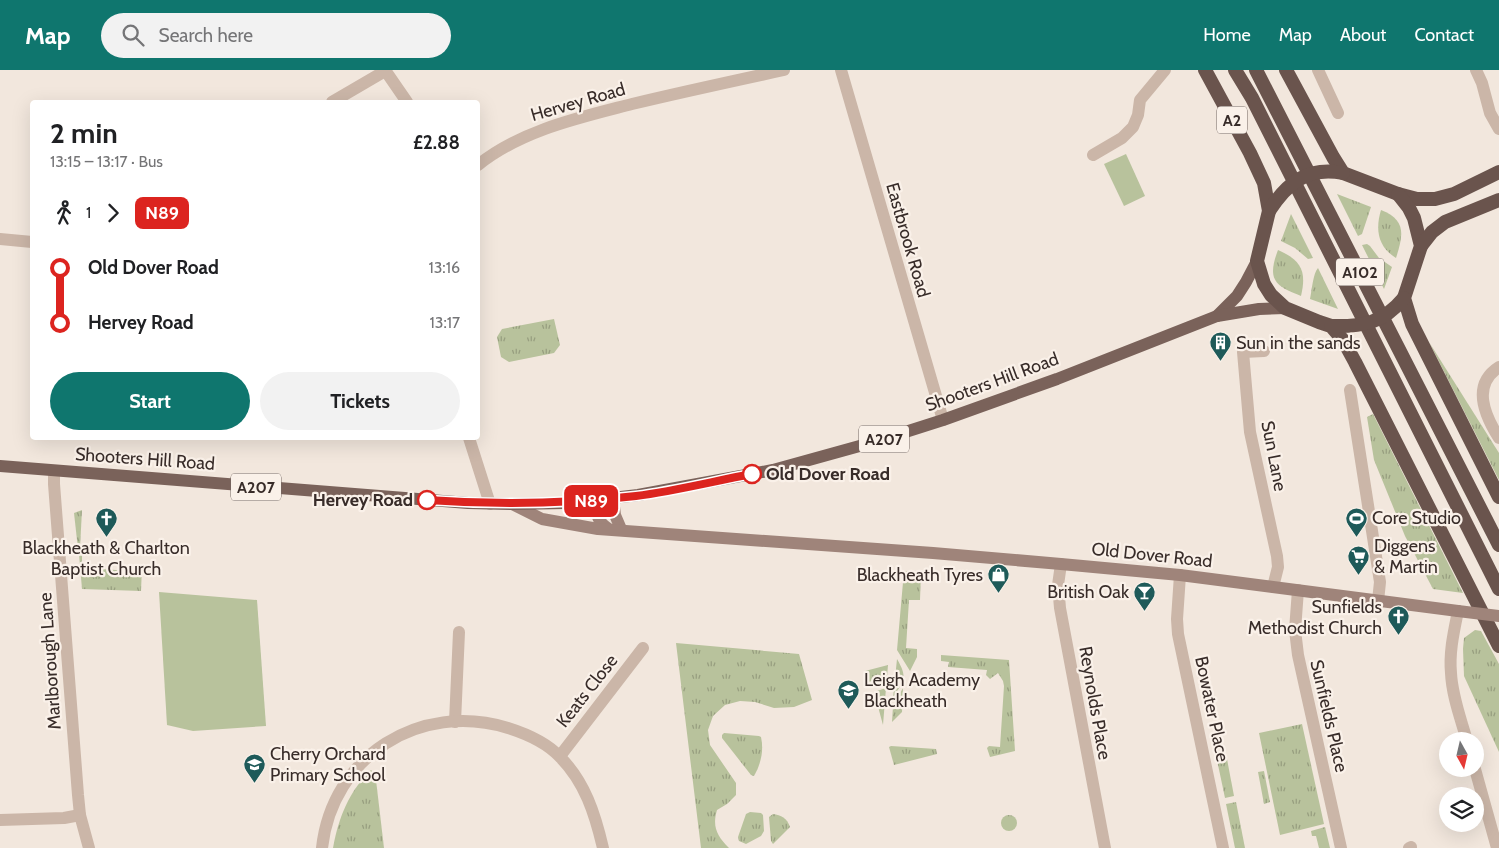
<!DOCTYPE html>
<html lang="en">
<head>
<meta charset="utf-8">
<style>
  :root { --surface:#fff; --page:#f2f2f2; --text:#202124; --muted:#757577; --accent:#0f766e }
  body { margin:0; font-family:Cabin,sans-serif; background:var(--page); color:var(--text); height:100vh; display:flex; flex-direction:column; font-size:19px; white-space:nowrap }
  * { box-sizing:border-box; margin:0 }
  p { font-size:16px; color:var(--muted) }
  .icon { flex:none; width:28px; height:28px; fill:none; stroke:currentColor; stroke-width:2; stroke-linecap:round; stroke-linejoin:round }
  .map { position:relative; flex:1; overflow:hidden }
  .panel { position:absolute; left:30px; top:30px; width:450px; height:340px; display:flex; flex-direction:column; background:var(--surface); border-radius:5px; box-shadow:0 5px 20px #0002 }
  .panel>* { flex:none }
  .badge { padding:0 10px; border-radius:8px; font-size:18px; line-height:32px }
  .needle { width:32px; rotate:172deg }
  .buttons { position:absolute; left:1439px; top:662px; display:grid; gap:10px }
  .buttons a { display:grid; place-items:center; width:45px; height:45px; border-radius:50%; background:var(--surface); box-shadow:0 5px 20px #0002; font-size:25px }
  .map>.badge { position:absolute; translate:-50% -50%; box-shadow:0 0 0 2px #fff }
  .legs { display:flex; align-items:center; gap:8px; height:55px; padding:0 20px; font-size:16px }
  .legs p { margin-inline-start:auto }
  .head { display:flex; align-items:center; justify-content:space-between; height:85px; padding:0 20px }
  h1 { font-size:28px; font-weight:800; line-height:38px }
  .primary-button { display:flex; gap:10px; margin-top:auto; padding:10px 20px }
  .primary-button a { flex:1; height:58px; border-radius:30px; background:var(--accent); color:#fff; font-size:20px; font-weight:800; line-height:58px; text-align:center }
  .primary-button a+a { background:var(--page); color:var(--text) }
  ul { padding:0 20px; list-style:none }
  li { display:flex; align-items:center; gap:18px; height:55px; font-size:19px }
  li i { display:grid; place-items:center; width:8px; height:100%; margin:0 6px; background:currentColor }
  li i::after { content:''; width:12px; height:12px; margin:-6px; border:4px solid; border-radius:50%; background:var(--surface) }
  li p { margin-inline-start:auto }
  li:first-child i { background:linear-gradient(#0000 50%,currentColor 0) }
  li:last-child i { background:linear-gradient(currentColor 50%,#0000 0) }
  header { display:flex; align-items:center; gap:30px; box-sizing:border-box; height:70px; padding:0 25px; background:var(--accent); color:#fff }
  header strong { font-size:24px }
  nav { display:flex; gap:28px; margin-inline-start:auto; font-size:18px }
  .search { width:350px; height:45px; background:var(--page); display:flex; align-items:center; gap:12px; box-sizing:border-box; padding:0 18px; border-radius:28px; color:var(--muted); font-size:19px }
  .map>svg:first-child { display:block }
  .grass { fill:url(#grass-tufts) }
  .green { fill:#b8c29c }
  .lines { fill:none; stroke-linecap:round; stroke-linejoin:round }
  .minor { stroke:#cbb6a8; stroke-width:12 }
  .secondary { stroke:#9f847a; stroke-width:12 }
  .primary { stroke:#7a625a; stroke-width:12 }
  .trunk { stroke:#6a544d; stroke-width:14 }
  .secondary-bridge { stroke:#9f847a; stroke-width:12 }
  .trunk-bridge { stroke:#6a544d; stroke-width:14 }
  .line-1-casing { stroke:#fff; stroke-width:11 }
  .line-1 { stroke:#dc241f; stroke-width:8 }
  .stop-1-dot { fill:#fff; stroke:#dc241f; stroke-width:2.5 }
  .labels { text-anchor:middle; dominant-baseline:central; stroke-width:4.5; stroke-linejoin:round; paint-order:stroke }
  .shield { fill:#faf1e9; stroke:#726763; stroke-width:1 }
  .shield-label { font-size:16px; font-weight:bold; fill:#382c29 }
  .street-label { font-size:18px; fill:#382c29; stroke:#faf1e9 }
  .poi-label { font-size:18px; fill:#382c29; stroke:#faf1e9; text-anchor:start }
  .stop-label { font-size:18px; font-weight:bold; fill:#382c29; stroke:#faf1e9; text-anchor:start }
</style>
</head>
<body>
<header>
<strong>Map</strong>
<div class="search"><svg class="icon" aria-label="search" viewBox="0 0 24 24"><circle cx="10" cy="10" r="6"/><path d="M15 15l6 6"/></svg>Search here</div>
<nav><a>Home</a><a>Map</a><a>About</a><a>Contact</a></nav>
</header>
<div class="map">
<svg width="1499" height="778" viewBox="0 0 1499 778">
  <defs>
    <pattern id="grass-tufts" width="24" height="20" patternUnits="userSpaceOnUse" patternTransform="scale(1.25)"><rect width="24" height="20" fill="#b8c29c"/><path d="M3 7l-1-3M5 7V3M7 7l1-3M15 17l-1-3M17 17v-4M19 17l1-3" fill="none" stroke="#979e7f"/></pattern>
  </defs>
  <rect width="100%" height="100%" fill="#f2e7dd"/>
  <g class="grass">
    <path d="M1337,124L1371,137L1362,164L1358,166Z"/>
    <path d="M1381,140C1407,150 1403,166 1396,188C1378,177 1375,160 1381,140Z"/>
    <path d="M1291,144L1313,188L1308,189L1295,178L1281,171Z"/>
    <path d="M1367,174L1370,176L1379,188L1392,197L1384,219L1362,175Z"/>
    <path d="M1278,180C1301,190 1307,201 1301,226C1274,216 1267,209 1278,180Z"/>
    <path d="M1318,198L1338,239L1310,229C1312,220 1313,203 1318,198Z"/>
    <path d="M554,249L560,275L554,283L509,292L501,287L497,267L502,259Z"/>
    <path d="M1429,272L1499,383V410Z"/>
    <path d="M1373,344L1463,523L1433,519L1405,466L1374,390L1367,347Z"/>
    <path d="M82,440L80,478L78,479L74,443Z"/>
    <path d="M79,484L82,486V504L100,505L101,499L131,501L132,496L142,497L141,521L82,519Z"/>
    <path d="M904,501L921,502L920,530H909L906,578L917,579V587L910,601L897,580Z"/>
    <path d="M1475,560L1481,561L1499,594V682L1464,606L1463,579L1464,568Z"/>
    <path d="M676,573L799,584L812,630L794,637L774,638L755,632L740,631L725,635L713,646L708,660L710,675L736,713V725L727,734L717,740C712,757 717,766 729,778H701Z"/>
    <path d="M941,585L1009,590L1015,681L990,687L987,678L989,676L1000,677L1004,616L1003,611L998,603L990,609L986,605L987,600L948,597L949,592L941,591Z"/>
    <path d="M897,589C908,608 904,610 893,628Z"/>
    <path d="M888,595L887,607L868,612L865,601Z"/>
    <path d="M886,618L883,655L874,622Z"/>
    <path d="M903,618L902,642L892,652L893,636Z"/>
    <path d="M1302,654L1324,754L1280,765L1259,663Z"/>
    <path d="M724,663L759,666L761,667C764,680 761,694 754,706L751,705L722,668V665Z"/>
    <path d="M891,676L936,679L937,684L894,695L889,677Z"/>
    <path d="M1227,689L1234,726L1225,728L1217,690Z"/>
    <path d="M371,700L375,704L376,710L384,778H333C338,749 349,721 371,700Z"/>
    <path d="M1264,701L1270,732L1264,734L1258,702Z"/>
    <path d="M1236,732L1245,778H1235L1226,734Z"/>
    <path d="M750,742L761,743L763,745L764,761L761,766L746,774L739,771L738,767L746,744Z"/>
    <path d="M773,744C781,745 787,748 790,757L773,774L771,771L769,747Z"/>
    <circle cx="1009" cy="753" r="8"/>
    <path d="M1325,757L1330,778H1319L1316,766H1312L1311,761Z"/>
  </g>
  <g class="green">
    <path d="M1126,84L1145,126L1124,136L1104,94Z"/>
    <path d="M159,522L257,530L266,656L193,661L167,655Z"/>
  </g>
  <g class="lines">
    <g class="minor">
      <path d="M385,0L407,32"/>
      <path d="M841,0L943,350"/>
      <path d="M1318,0L1338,43"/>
      <path d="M1476,0L1482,13L1490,43L1499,59"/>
      <path d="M332,32L385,1"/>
      <path d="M1093,85L1122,68L1133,57L1138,45L1140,30L1165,0"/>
      <path d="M478,95C522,60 578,48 632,34C682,22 733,11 784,0"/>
      <path d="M0,169L32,172"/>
      <path d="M1264,281L1243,282L1250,362L1277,486L1278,497L1273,517"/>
      <path d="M1499,297C1471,315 1485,346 1499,368"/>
      <path d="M1350,320L1380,512L1378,531"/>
      <path d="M469,368L490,434"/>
      <path d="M54,401V414L78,725L80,745L89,778"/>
      <path d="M1061,494L1058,515L1060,538L1105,778"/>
      <path d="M1180,505L1177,549L1178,564L1223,778"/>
      <path d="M1298,520L1295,560L1298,585L1341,778"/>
      <path d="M1458,541C1454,561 1449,582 1451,603C1452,626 1461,649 1467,671"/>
      <path d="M455,652L459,562"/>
      <path d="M560,686L643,578"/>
      <path d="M1475,699L1497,778"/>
      <path d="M0,750L64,748L80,745"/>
      <path d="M322,778C332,686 420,631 508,658C527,664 546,672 560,687C585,712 595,744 603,778"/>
      <path d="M1409,778L1411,777"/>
    </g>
    <g class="secondary">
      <path d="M613,428L615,445L621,459"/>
      <path d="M595,430C597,444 596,451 609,459"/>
      <path d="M512,434L542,449L598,459L933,483L1061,494L1180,505L1458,541"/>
    </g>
    <g class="primary">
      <path d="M1217,246L1237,226L1246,212L1257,191"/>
      <path d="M0,396L468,433L512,434L565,433L595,430L638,425L773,400L874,372L943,350L1057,309L1217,246L1259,239L1285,238"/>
    </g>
    <g class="trunk">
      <path d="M1205,0L1250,83L1264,113L1269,141L1257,191L1264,214L1271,225L1285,238L1319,252L1331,256L1343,270L1355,292L1499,576"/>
      <path d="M1235,0L1252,28L1499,519"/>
      <path d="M1256,0L1499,475"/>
      <path d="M1286,0L1333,87L1343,103L1398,124L1417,129H1435L1454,124L1499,102"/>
      <path d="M1398,124L1409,138L1414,148L1421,176L1404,228L1412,254L1499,427"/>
      <path d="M1421,176L1432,162L1445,152L1499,130"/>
    </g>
    <path class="secondary-bridge" d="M1458,541L1499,546"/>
    <g class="trunk-bridge">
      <path d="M1269,141C1287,113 1308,96 1343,103"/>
      <path d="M1331,256C1363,257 1383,253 1404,228"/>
    </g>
  </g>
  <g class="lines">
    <defs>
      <path id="line-1" d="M427,430C497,435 566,434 636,426C675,421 714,411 752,404"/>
    </defs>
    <use href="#line-1" class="line-1-casing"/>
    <use href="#line-1" class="line-1"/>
  </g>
  <defs>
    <symbol id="building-pin" viewBox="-11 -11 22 30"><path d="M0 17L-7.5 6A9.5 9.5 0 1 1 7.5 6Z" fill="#1e5a59" stroke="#faf1e9"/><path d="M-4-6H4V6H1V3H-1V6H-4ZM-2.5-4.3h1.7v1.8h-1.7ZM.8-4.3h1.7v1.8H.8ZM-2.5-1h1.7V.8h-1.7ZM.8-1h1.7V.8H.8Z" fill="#fff"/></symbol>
    <symbol id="church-pin" viewBox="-11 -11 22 30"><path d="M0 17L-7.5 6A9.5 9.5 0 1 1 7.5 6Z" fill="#1e5a59" stroke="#faf1e9"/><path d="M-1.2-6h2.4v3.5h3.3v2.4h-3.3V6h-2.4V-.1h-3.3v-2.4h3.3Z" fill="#fff"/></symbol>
    <symbol id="stadium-pin" viewBox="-11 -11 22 30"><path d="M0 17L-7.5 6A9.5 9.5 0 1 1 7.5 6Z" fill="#1e5a59" stroke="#faf1e9"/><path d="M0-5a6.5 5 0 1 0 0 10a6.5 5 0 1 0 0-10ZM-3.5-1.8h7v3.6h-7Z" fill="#fff"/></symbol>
    <symbol id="supermarket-pin" viewBox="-11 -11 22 30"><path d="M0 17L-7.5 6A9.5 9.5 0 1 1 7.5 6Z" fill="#1e5a59" stroke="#faf1e9"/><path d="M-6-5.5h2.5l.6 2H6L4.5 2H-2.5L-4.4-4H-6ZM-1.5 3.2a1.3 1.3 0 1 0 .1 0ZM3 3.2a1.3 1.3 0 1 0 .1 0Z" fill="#fff"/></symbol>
    <symbol id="shop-pin" viewBox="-11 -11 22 30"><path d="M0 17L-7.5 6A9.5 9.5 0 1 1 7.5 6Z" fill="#1e5a59" stroke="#faf1e9"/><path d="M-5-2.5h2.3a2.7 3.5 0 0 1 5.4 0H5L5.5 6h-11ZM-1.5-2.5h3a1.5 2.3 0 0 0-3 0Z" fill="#fff"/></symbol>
    <symbol id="bar-pin" viewBox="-11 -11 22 30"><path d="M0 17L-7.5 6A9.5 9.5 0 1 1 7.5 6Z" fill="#1e5a59" stroke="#faf1e9"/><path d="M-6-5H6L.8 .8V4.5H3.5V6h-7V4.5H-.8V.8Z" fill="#fff"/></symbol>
    <symbol id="school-pin" viewBox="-11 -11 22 30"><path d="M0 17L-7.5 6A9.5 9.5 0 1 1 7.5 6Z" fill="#1e5a59" stroke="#faf1e9"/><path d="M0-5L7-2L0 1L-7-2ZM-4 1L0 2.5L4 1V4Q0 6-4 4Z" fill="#fff"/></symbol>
  </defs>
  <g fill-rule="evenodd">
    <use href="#building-pin" x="1208" y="260" width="25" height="34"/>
    <use href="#church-pin" x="94" y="436" width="25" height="34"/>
    <use href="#stadium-pin" x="1344" y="436" width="25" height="34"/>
    <use href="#supermarket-pin" x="1346" y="474" width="25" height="34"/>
    <use href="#shop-pin" x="986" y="492" width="25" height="34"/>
    <use href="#bar-pin" x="1132" y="510" width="25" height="34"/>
    <use href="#church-pin" x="1386" y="534" width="25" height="34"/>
    <use href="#school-pin" x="836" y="608" width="25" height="34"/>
    <use href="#school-pin" x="242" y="682" width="25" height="34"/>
  </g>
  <g class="stop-1-dot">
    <circle cx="752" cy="404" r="9"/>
    <circle cx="427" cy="430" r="9"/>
  </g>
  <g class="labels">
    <g class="shield">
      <rect x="1217" y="36.5" width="30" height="27" rx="4"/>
      <rect x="1336" y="188.5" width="48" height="27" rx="4"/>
      <rect x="859" y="355.5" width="50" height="27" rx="4"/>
      <rect x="231" y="403.5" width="50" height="27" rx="4"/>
    </g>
    <g class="shield-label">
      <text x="1232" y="50">A2</text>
      <text x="1360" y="202">A102</text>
      <text x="884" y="369">A207</text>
      <text x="256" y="417">A207</text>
    </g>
    <g class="street-label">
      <text transform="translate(578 32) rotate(-16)">Hervey Road</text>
      <text transform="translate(908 170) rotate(74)">Eastbrook Road</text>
      <text transform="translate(992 312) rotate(-20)">Shooters Hill Road</text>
      <text transform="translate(1274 386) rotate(79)">Sun Lane</text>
      <text transform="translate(145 389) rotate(4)">Shooters Hill Road</text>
      <text transform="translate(1152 485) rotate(6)">Old Dover Road</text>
      <text transform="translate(50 591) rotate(-94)">Marlborough Lane</text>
      <text transform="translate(587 621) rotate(-52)">Keats Close</text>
      <text transform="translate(1095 633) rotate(80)">Reynolds Place</text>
      <text transform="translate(1212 639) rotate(78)">Bowater Place</text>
      <text transform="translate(1329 646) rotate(77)">Sunfields Place</text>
    </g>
    <g class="poi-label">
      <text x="1236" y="273">Sun in the sands</text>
      <text x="1372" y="448">Core Studio</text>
      <text x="1374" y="476">Diggens<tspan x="1374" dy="21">&amp; Martin</tspan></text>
      <text x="106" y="478" text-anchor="middle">Blackheath &amp; Charlton<tspan x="106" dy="21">Baptist Church</tspan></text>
      <text x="983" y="505" text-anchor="end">Blackheath Tyres</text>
      <text x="1129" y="522" text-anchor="end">British Oak</text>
      <text x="1382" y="537" text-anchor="end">Sunfields<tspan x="1382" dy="21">Methodist Church</tspan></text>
      <text x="864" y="610">Leigh Academy<tspan x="864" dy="21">Blackheath</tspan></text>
      <text x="270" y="684">Cherry Orchard<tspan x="270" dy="21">Primary School</tspan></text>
    </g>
    <g class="stop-label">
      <text x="766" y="404">Old Dover Road</text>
      <text x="413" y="430" text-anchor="end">Hervey Road</text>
    </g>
  </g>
</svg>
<div class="buttons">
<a><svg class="needle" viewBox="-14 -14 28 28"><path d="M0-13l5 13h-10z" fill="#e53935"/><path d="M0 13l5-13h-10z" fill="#757577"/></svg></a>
<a><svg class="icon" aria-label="layers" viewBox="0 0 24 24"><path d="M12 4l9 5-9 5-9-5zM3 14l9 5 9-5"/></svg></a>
</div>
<b class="badge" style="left:591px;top:431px;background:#dc241f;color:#fff">N89</b>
<section class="panel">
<div class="head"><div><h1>2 min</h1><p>13:15 – 13:17 · Bus</p></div><b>£2.88</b></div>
<div class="legs"><svg class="icon" aria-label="walk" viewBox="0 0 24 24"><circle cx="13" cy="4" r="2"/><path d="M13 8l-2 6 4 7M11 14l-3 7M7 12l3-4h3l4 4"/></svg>1<svg class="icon" aria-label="forward" viewBox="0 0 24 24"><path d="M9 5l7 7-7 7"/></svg><b class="badge" style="background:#dc241f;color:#fff">N89</b></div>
<ul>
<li><i style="color:#dc241f"></i><b>Old Dover Road</b><p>13:16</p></li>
<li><i style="color:#dc241f"></i><b>Hervey Road</b><p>13:17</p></li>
</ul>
<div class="primary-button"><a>Start</a><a>Tickets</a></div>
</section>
</div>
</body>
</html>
